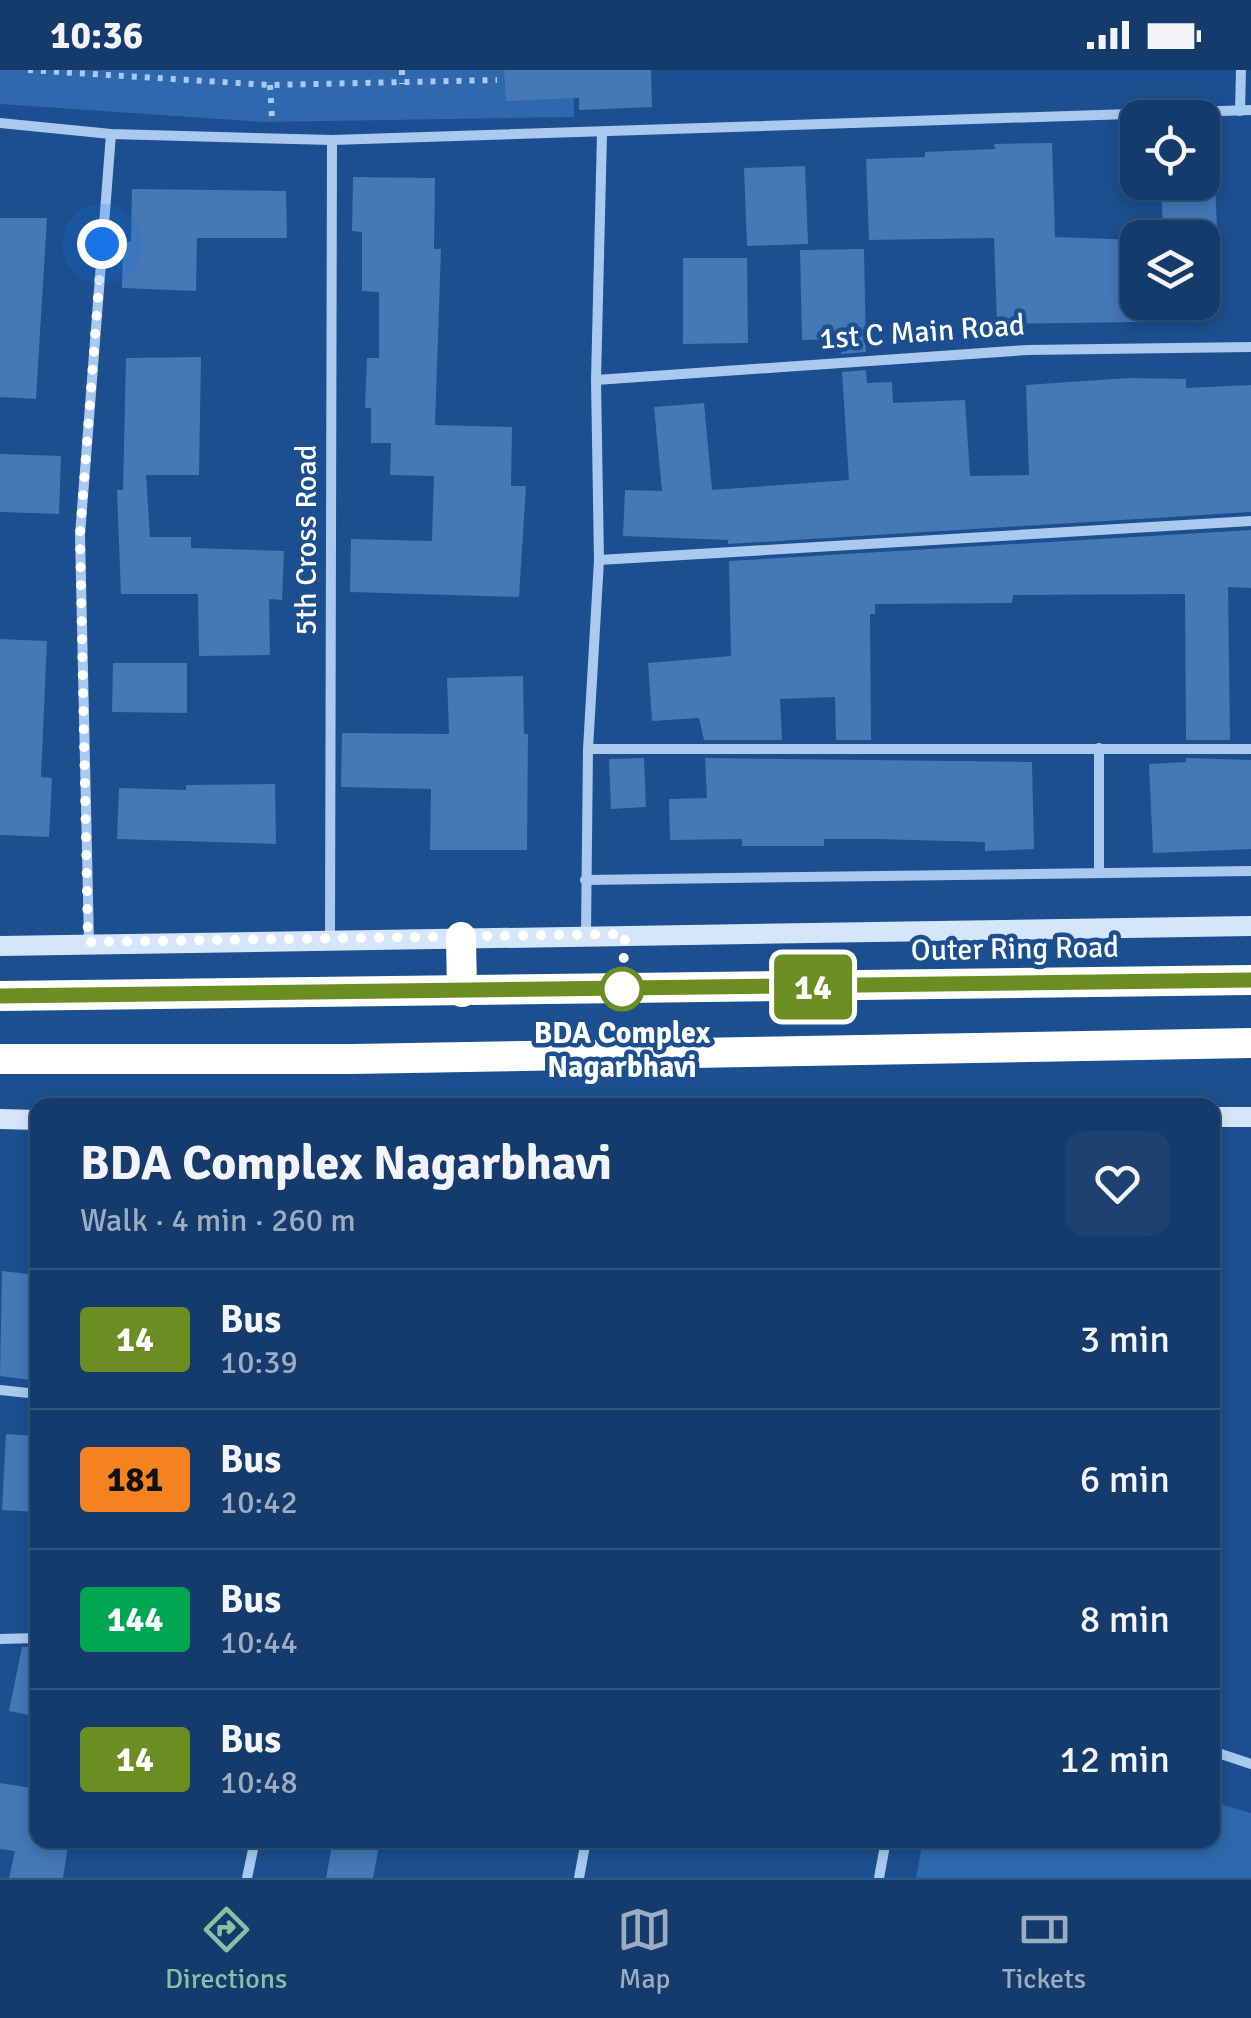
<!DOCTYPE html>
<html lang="en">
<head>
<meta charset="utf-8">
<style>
  :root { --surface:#143b6b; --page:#1d4271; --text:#f1f3f6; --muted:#9dadc1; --line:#33557e; --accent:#8abfa5 }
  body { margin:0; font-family:Signika,sans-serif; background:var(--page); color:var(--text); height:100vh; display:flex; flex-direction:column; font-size:38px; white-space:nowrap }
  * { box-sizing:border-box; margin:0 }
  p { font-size:32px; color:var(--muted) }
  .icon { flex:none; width:55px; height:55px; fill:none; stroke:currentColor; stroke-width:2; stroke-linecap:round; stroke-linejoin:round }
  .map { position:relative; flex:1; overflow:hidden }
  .side { position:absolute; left:30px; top:1028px; width:1190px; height:750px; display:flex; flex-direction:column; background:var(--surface); border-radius:20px; box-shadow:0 5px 15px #0003,0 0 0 2px var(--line) }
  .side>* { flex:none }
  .badge { padding:0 20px; border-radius:8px; font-size:35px; line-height:65px }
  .buttons { position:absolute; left:1120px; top:30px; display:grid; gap:20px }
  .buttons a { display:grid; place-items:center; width:100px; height:100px; border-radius:20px; background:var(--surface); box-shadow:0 5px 15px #0003,0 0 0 2px var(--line); font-size:50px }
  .you { position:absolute; width:50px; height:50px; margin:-25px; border:8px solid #fff; border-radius:50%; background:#1a73e8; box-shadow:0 0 0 15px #1a73e833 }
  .map>.badge { position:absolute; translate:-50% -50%; box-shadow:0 0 0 5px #fff }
  .round { display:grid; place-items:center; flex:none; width:105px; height:105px; border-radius:20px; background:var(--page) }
  .overview { display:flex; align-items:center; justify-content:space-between; height:170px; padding:0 50px }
  h1 { font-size:48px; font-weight:800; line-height:75px }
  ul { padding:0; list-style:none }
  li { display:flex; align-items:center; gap:30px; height:140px; padding:0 50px; border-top:2px solid var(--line) }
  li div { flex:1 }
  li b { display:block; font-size:38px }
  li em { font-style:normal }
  li .badge { min-width:110px; font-weight:700; text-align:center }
  .status { display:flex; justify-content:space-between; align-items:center; height:70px; padding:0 50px; background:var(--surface); direction:ltr }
  .status svg { height:28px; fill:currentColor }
  .tab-bar { display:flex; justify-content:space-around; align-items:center; height:140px; border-top:2px solid var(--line); background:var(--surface); font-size:28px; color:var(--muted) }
  .tab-bar a { display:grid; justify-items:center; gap:5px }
  .tab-bar .on { color:var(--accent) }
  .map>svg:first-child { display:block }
  .green { fill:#2e69ad }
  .building { fill:#4478b7 }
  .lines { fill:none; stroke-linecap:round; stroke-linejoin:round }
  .path { stroke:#a9c9ee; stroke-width:6; stroke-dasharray:5 8; stroke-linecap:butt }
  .street { stroke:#a9c9ee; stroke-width:10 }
  .secondary { stroke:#d6e6fa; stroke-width:20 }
  .highway { stroke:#fff; stroke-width:30 }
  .line-casing { stroke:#fff; stroke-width:22 }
  .line { stroke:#6b8e23; stroke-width:15 }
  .walk { stroke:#fff; stroke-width:10; stroke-dasharray:0 18 }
  .stop-dot { fill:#fff; stroke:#6b8e23; stroke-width:5 }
  .labels { text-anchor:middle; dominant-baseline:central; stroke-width:9; stroke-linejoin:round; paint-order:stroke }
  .street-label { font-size:30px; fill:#fff; stroke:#1b4f8f }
  .stop-label { font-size:30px; font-weight:bold; fill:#fff; stroke:#1b4f8f }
</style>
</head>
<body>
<div class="status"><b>10:36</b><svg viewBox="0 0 49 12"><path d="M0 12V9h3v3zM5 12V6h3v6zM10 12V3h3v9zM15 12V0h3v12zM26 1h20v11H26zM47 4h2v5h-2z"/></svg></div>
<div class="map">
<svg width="1251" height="1808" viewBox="0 0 1251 1808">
  <rect width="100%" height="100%" fill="#1b4f8f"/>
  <g class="green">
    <path d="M0,0H573L574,47L264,52L0,34Z"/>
    <path d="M1213,1732L1251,1743V1808H916L923,1770H1212Z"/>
  </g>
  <g class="building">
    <path d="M504,0H651L652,37L579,40V28L506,31Z"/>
    <path d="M1052,73L1055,167L1138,170V252L997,254L994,168L869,170L866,89L925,87V82L995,79L994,74Z"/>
    <path d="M805,96L808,174L747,176L744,98Z"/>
    <path d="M353,107L435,108L434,179H441L435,355L512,357L511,416H526L519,527L350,522L351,469L432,471L434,406L390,405L391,373H371V338H365L367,288H379V222L362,221V162L352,161Z"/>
    <path d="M1161,112H1215L1217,159L1163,161Z"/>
    <path d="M132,119L286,121L287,168H197L196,221L122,218L123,172H131Z"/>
    <path d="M0,148H47L36,329L0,327Z"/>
    <path d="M864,179L866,282L841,284V269L802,270L800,180Z"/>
    <path d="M683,188H747L748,273L683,274Z"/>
    <path d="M201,287L199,405H146L150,467H191V478L284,481L282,530L269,529L270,585L199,586L198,524H121L117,420H123L126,288Z"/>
    <path d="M866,300L867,313L892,312L893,333L965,330L970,406L1029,405L1026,315L1128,308L1186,309V318L1251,315V442L728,474V470L623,466L625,420L662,421L654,337L704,333L712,420L849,410L842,302Z"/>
    <path d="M0,384L61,386L59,444L0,442Z"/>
    <path d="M1251,460V518L1228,517L1230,670H1186L1185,524L1013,525L1012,533L875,534V544H870L871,670H836L835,627L780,629L782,670H704L699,648L652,651L648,593L731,586L729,491Z"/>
    <path d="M0,569L47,571L41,707L52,708L49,767L0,765Z"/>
    <path d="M113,593H187V643L112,642Z"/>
    <path d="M523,606L524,664H528L527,780H430L431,719L341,717L342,663L449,664L447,608Z"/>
    <path d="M644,688L646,737L611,739L609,689Z"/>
    <path d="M705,688L1032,692L1034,779L985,781V772L878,769H824V776H742V769L670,770L669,729L707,728Z"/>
    <path d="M1186,688L1251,690V779L1153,783L1149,694L1186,692Z"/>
    <path d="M275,714L276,774L117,769L119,718L186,720V715Z"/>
    <path d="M2,1201L38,1205V1311L0,1306Z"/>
    <path d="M6,1364L38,1366V1442L2,1440Z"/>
    <path d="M22,1577H38V1647L9,1641Z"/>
    <path d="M0,1713L38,1719V1770H69L63,1808H9L15,1781L0,1779Z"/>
    <path d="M333,1770H380L373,1808H326Z"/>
  </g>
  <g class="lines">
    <g class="path">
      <path d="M28,0L270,15L497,10"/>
      <path d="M402,0V14"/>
      <path d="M270,15L272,47"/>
    </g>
    <g class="street">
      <path d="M1240,41L1241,0"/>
      <path d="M0,53L111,64L332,70L1251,40"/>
      <path d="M596,310L1027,280L1251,277"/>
      <path d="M599,490L1251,451"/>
      <path d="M588,679H1251"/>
      <path d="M1099,803V678"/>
      <path d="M585,810L1251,801"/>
      <path d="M586,864L588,679L599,490L596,310L602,64"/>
      <path d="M330,870L332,70"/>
      <path d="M89,872L80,465L111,64"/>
      <path d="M0,1320L38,1324"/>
      <path d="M0,1569L38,1568"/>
      <path d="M1212,1681L1251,1694"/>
      <path d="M247,1808L255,1770"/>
      <path d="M579,1808L586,1770"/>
      <path d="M879,1808L886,1770"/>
    </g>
    <g class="secondary">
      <path d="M0,876L1251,856"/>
      <path d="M1212,1047H1251"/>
      <path d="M0,1049L38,1050"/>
    </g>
    <g class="highway">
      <path d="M461,867L462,922"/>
      <path d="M0,926L1251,910"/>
      <path d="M0,989H352L1251,973"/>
    </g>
  </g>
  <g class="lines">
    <defs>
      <path id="line" d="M0,926L1251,910"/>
    </defs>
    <use href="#line" class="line-casing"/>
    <use href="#line" class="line"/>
    <path class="walk" d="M102,174L80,465L88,872L625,864L622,919"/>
  </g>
  <circle class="stop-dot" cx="622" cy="919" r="20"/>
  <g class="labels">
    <g class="street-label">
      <text transform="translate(922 262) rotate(-4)">1st C Main Road</text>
      <text transform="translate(306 470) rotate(-90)">5th Cross Road</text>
      <text transform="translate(1015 879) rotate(-1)">Outer Ring Road</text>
    </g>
    <g class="stop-label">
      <text x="622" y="963">BDA Complex<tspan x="622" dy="34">Nagarbhavi</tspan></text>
    </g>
  </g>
</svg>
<div class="buttons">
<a><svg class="icon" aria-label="locate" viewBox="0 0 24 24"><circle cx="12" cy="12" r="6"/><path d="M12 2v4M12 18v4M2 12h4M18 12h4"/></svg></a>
<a><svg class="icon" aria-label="layers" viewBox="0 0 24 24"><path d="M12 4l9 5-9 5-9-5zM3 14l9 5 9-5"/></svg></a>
</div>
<div class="you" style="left:102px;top:174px"></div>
<b class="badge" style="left:813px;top:917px;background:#6b8e23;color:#fff">14</b>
<section class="side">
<div class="overview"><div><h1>BDA Complex Nagarbhavi</h1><p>Walk · 4 min · 260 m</p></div><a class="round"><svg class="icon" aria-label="heart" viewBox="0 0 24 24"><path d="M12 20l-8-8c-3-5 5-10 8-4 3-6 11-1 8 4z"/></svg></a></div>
<ul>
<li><span class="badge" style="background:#6b8e23;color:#fff">14</span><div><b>Bus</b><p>10:39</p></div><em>3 min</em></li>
<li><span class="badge" style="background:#f58220;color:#111">181</span><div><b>Bus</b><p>10:42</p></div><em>6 min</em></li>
<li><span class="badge" style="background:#00a651;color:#fff">144</span><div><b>Bus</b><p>10:44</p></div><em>8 min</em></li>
<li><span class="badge" style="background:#6b8e23;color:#fff">14</span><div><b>Bus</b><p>10:48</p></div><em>12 min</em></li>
</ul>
</section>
</div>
<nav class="tab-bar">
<a class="on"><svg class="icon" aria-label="directions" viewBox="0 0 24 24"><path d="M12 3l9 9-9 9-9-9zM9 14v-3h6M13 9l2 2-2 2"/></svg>Directions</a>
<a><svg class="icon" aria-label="map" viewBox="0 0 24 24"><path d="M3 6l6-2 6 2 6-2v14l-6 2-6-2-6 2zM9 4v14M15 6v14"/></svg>Map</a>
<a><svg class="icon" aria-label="tickets" viewBox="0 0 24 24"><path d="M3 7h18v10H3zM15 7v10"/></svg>Tickets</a>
</nav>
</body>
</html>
